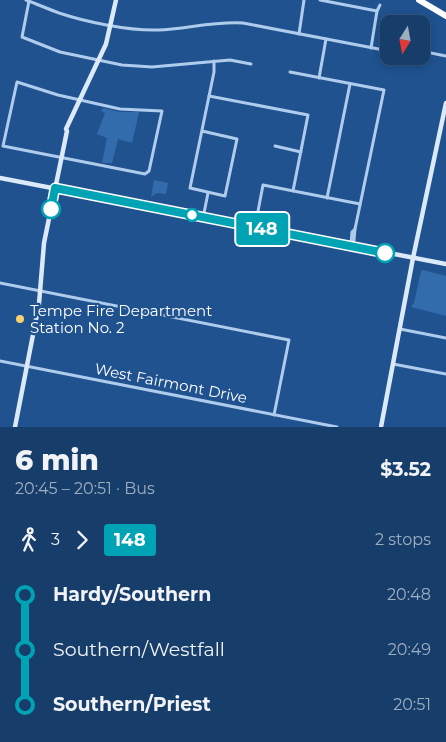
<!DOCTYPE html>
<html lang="en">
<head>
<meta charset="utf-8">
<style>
  :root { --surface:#173e6b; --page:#204571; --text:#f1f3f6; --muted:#9eaec1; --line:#36577e }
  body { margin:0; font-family:Montserrat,sans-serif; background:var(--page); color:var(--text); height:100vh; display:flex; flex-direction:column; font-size:19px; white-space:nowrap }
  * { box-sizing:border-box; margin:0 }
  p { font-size:16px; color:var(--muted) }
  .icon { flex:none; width:28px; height:28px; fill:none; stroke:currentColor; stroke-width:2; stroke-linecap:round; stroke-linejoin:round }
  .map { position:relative; height:427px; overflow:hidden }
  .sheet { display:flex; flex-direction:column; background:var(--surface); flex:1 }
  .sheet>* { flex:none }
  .badge { padding:0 10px; border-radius:4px; font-size:18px; line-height:32px }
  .needle { width:32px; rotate:191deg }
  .fabs { position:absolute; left:380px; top:15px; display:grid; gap:10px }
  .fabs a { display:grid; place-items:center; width:50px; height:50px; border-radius:10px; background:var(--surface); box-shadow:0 2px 8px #0003,0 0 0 1px var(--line); font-size:25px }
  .map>.badge { position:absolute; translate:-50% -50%; box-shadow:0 0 0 2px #fff }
  .legs { display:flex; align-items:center; gap:8px; height:55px; padding:0 15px; font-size:16px }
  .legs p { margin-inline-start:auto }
  .head { display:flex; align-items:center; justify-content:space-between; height:85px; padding:0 15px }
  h1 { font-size:28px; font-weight:800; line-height:38px }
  ul { padding:0 15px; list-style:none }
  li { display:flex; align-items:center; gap:18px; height:55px; font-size:19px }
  li i { display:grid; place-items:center; width:8px; height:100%; margin:0 6px; background:currentColor }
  li i::after { content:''; width:12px; height:12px; margin:-6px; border:4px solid; border-radius:50%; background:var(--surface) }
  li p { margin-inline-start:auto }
  li:first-child i { background:linear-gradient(#0000 50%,currentColor 0) }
  li:last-child i { background:linear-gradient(currentColor 50%,#0000 0) }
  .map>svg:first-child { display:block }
  .green { fill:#336cad }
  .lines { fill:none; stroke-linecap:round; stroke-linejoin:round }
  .street { stroke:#afcced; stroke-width:3 }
  .secondary { stroke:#dbe9f9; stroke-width:4.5 }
  .highway { stroke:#fff; stroke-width:6 }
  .line-1-casing { stroke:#fff; stroke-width:11 }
  .line-1 { stroke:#00a3b4; stroke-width:8 }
  .stop-1-dot { fill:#fff; stroke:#00a3b4; stroke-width:2.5 }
  .poi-dot { fill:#fad06f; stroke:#1f528f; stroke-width:2 }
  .labels { text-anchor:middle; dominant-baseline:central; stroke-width:4.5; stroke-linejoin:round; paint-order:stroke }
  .poi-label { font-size:15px; fill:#fff; stroke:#1f528f; text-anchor:start }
  .street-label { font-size:15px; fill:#fff; stroke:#1f528f }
</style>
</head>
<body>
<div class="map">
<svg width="446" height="427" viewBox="0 0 446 427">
  <rect width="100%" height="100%" fill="#1f528f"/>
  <g class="green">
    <path d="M103,108L120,112H139L132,143L118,139L112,163H102L107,138L97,134L105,113L101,111Z"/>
    <path d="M154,180L168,183L166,194L157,193L151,197Z"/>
    <path d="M423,270L446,276V316L411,307L414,303L421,271Z"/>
  </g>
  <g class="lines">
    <g class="street">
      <path d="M26,0C37,4 48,9 59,13C86,22 129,31 158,30C186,29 214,21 243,23L389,51"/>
      <path d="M320,0L377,11"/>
      <path d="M29,1L22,37L60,52L122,65L152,67L230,60L251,64"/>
      <path d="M299,34L304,0"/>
      <path d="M371,48L377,11L380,5"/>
      <path d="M421,51L446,56"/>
      <path d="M290,72L384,90L355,229L354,240L351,246"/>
      <path d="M319,78L326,39"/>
      <path d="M17,82L58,95L120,109L162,111L149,171L145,174L3,146Z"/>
      <path d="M209,96L308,115L293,191"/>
      <path d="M202,131L237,139L225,196L190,188L214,72V61"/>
      <path d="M275,146L301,152"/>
      <path d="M327,198L350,84"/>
      <path d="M203,218L208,193"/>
      <path d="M255,227L263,185L360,204"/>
      <path d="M351,244L352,232L355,229"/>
      <path d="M0,283L289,340L274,415"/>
      <path d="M400,329L446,338"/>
      <path d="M0,361L337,427"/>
      <path d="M393,364L446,374"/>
    </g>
    <g class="secondary">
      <path d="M0,178L446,264"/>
      <path d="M15,427L39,304L44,243L67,131L66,129L106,44L116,0"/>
      <path d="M381,427L413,258L446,103"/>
    </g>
    <path class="highway" d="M419,0L446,16"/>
  </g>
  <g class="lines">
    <defs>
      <path id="line-1" d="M51,209L55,188L385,253"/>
    </defs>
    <use href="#line-1" class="line-1-casing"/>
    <use href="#line-1" class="line-1"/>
  </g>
  <g class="stop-1-dot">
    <circle cx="51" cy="209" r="9"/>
    <circle cx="192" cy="215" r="6"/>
    <circle cx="385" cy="253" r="9"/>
  </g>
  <circle class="poi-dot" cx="20" cy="319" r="5"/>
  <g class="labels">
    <g class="poi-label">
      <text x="30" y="310">Tempe Fire Department<tspan x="30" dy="17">Station No. 2</tspan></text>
    </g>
    <g class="street-label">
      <text transform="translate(171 383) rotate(11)">West Fairmont Drive</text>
    </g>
  </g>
</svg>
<div class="fabs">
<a><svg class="needle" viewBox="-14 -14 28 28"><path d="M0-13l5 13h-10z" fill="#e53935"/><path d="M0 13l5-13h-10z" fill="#9eaec1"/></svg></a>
</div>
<b class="badge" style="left:262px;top:229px;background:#00a3b4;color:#fff">148</b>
</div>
<section class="sheet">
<div class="head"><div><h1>6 min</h1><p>20:45 – 20:51 · Bus</p></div><b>$3.52</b></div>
<div class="legs"><svg class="icon" aria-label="walk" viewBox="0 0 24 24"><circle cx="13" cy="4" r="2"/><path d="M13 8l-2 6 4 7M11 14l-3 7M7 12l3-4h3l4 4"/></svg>3<svg class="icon" aria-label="forward" viewBox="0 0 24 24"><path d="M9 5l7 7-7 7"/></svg><b class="badge" style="background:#00a3b4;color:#fff">148</b><p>2 stops</p></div>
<ul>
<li><i style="color:#00a3b4"></i><b>Hardy/Southern</b><p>20:48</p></li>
<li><i style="color:#00a3b4"></i><span>Southern/Westfall</span><p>20:49</p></li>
<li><i style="color:#00a3b4"></i><b>Southern/Priest</b><p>20:51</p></li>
</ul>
</section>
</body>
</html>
